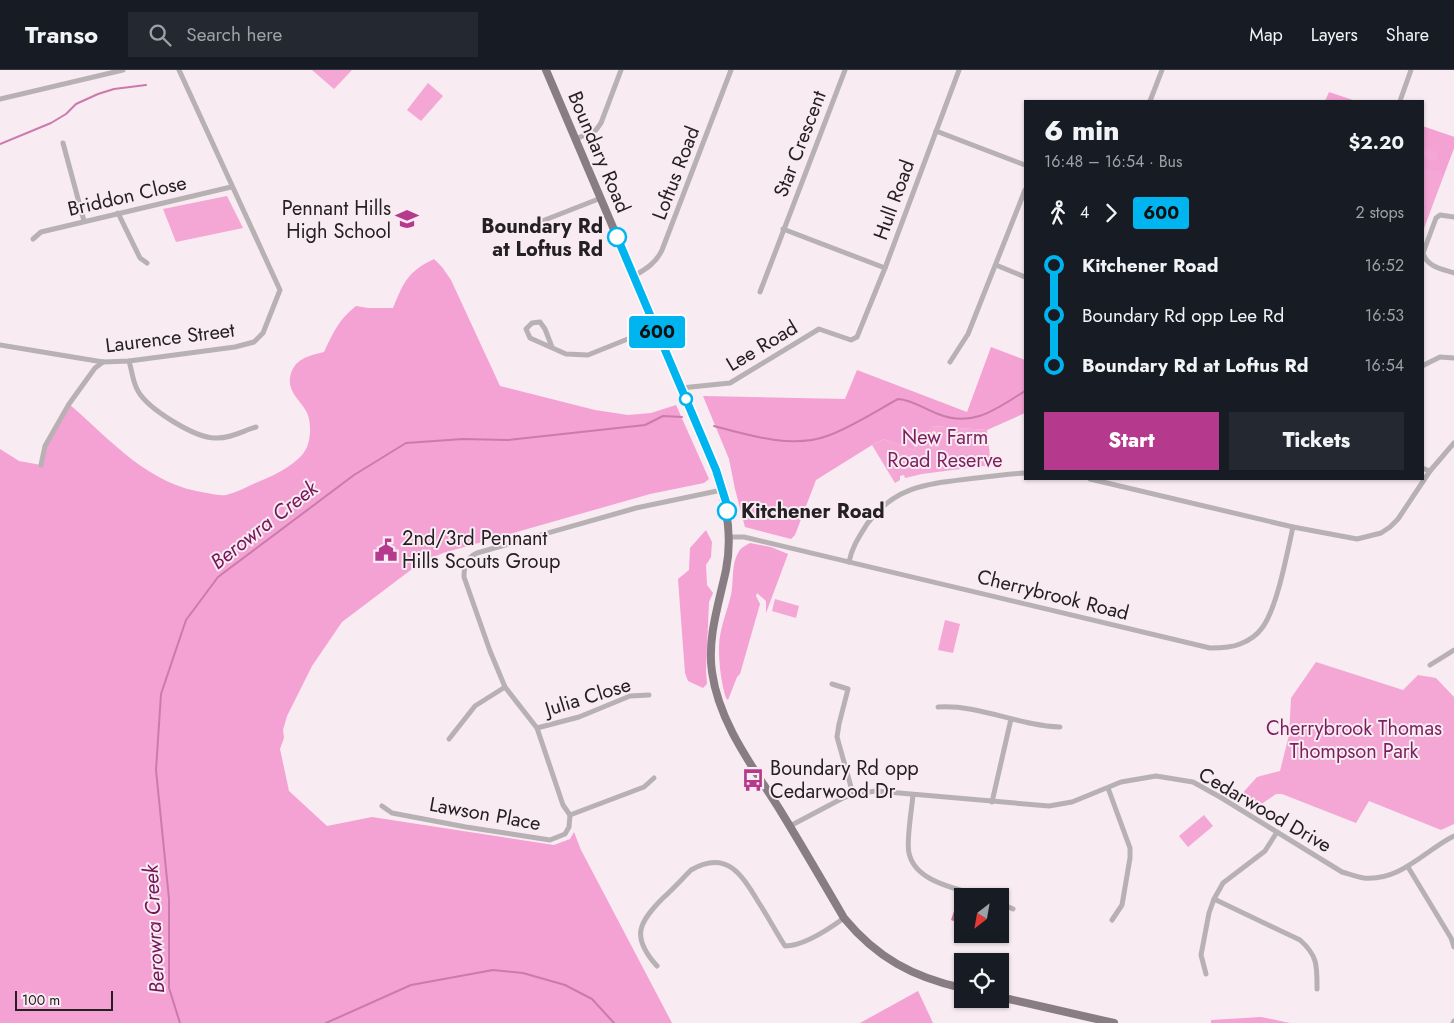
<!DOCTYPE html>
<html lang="en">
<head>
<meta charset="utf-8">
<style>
  :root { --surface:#171b24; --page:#242831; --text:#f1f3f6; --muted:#9ea1a6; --line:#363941; --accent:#b53a8d }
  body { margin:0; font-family:Jost,sans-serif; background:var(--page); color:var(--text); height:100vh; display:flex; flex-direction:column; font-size:19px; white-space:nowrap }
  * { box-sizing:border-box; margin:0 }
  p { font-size:16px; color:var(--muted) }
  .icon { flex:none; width:28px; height:28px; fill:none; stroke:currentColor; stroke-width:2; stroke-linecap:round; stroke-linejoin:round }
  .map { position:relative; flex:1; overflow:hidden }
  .sheet { position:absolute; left:1024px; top:30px; width:400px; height:380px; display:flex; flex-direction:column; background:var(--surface); border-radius:0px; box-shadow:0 1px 4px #0004 }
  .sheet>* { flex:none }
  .badge { padding:0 10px; border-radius:4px; font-size:18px; line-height:32px }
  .needle { width:32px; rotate:211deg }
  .fabs { position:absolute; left:954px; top:818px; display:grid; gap:10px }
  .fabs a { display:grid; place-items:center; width:55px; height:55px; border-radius:0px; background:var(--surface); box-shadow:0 1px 4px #0004; font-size:25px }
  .scale { position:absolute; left:15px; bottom:12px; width:98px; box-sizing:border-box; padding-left:5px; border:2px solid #252023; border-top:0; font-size:14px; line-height:18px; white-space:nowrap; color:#252023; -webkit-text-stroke:4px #f8ebf2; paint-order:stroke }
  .map>.badge { position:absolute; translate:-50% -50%; box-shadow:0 0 0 2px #fff }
  .legs { display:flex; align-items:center; gap:8px; height:55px; padding:0 20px; font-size:16px }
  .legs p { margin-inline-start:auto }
  .summary { display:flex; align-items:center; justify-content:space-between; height:85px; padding:0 20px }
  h1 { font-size:28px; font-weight:800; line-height:38px }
  .button { display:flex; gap:10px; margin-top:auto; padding:10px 20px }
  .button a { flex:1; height:58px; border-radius:0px; background:var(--accent); color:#fff; font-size:20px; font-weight:800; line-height:58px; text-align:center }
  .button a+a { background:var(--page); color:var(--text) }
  ul { padding:0 20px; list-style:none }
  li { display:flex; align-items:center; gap:18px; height:50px; font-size:19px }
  li i { display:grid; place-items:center; width:8px; height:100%; margin:0 6px; background:currentColor }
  li i::after { content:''; width:12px; height:12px; margin:-6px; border:4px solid; border-radius:50%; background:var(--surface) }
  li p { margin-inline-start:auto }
  li:first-child i { background:linear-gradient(#0000 50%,currentColor 0) }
  li:last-child i { background:linear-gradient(currentColor 50%,#0000 0) }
  header { display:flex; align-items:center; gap:30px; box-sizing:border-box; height:70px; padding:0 25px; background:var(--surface); border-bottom:1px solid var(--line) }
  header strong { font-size:24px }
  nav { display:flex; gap:28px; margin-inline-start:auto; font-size:18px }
  .search { width:350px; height:45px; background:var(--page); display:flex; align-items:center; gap:12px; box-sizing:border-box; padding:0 18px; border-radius:0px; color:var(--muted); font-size:19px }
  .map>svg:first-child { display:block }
  .green { fill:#f4a6d4 }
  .forest { fill:#f4a1d3 }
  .water { fill:#ca7bab }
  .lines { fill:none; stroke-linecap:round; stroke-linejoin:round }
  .stream { stroke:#ca7bab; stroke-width:2 }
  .minor { stroke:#b7b1b4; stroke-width:5 }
  .primary { stroke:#877d82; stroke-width:8 }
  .line-1-casing { stroke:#fff; stroke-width:11 }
  .line-1 { stroke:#00b5ef; stroke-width:8 }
  .stop-1-dot { fill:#fff; stroke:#00b5ef; stroke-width:2.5 }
  .labels { text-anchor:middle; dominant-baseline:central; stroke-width:4; stroke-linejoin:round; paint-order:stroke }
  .street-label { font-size:20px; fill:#252023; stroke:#f8ebf2 }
  .poi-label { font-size:20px; fill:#252023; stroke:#f8ebf2; text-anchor:start }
  .stop-label { font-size:20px; font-weight:bold; fill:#252023; stroke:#f8ebf2; text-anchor:end }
  .park-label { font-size:20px; fill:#7c1f5f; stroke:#f8ebf2 }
  .water-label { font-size:21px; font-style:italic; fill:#741658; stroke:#f8ebf2 }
</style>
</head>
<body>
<header>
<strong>Transo</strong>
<div class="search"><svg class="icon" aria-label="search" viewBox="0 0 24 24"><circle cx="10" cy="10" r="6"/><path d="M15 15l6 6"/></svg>Search here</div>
<nav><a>Map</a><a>Layers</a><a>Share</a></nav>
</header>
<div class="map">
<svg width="1454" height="953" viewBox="0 0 1454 953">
  <rect width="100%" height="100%" fill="#f8ebf2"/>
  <g class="green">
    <path d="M312,0H352L334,19Z"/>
    <path d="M428,13L443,26L421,51L407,40Z"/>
    <path d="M1422,56L1454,67V78L1423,161Z"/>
    <path d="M227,126L243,158L176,172L163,139Z"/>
    <path d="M931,356L987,360L991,395L922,404L905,408L904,405L900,406V410L895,413L872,375L884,369L913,380Z"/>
    <path d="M775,529L799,536L796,548L772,541Z"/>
    <path d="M945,550L960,554L953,583L938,580Z"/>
    <path d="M1316,592L1403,620L1418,605L1436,608L1454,627V754L1441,760L1369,731L1356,753L1282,724H1276L1260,735V739L1240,726L1257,707L1280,701L1289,665L1291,628Z"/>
    <path d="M1204,745L1213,756L1188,777L1179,766Z"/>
  </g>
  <g class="forest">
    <path d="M1329,22L1356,31H1325Z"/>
    <path d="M1422,56L1454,67V78L1443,106L1440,101L1423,98V89L1425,88L1433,92L1438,88L1436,82L1423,77Z"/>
    <path d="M434,189L442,197L451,210L500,316L595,340L628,345L651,343L676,335L709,409L704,413L650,424L443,483L420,493L342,552L312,596L287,646L283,660L284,668L280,679L289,721L327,756L372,747L554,775L570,769L574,762L581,780L672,953H0V379L19,391L41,395L45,376L69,334C112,371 148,415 207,423C213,424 221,426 226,425C239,422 252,414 265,409C279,403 304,390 308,374C311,365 311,349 306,341C300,330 288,322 290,308C293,289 308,286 324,282C333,263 339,249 356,236L368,238H393C404,212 407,202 434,189Z"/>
    <path d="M991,277L1025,290V343L987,360L932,356L913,380L884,369L872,375L816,410L795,465L791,469L745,457L735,419L729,389L703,326L845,329L857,300L967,342Z"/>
    <path d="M706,460L712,472L711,487L706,495L707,515L713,523L709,532L706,600L707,614L703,618L688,611L685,603L678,509L689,500L690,478Z"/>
    <path d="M750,473L771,477L788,484L766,543V531L757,523L756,526L760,534L740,604L737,607L728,630L726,628C721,612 719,594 719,578C719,560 727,542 731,525C734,511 731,495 738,483C741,477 745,476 750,473Z"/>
    <path d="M918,921L933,953H860Z"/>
    <path d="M1261,947L1290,953H1211V950Z"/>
  </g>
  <path class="water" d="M955,838L962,840V856L961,851L959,853L951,850Z"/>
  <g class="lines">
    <g class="stream">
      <path d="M0,74L51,53L66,44L76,34L98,24L114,19L146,15"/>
      <path d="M714,356C747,365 793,379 827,366C850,358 876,341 898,329C913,330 924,339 938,344C973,358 996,339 1025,321"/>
      <path d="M180,953L169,918V829L156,700L161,624L186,550L218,507L354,405L406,373L463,369L507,370L645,355L663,346L682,347"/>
      <path d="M326,953L411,915L493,900L523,903L565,915L592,929L614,953"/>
    </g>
    <g class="minor">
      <path d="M0,29L123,0"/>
      <path d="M1150,31L1162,0"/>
      <path d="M1400,31L1411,0"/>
      <path d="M936,61L1025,95"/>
      <path d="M576,69L596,60L601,53L621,0"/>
      <path d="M63,73L84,151"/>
      <path d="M118,143L140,188L147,193"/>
      <path d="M1454,147L1440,145L1436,148L1423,183C1427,197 1442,199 1454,203"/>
      <path d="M783,159L885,198"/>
      <path d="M514,162L601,128"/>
      <path d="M33,169L41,162L231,117"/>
      <path d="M996,195L1025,207"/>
      <path d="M634,206C646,199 656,193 662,180L731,0"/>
      <path d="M760,222L845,0"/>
      <path d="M0,275L103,292L129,291L235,277L254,272L263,263L280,220L179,0"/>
      <path d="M552,277L545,259L540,252L532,253L526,259L530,268L566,284L588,285L655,258"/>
      <path d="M129,291C132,301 133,313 138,321C148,339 195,368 215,368C229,369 243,361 256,357"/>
      <path d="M950,292L968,264L1025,120"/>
      <path d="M1422,296L1440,287L1454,288"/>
      <path d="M681,318L730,313L819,259L851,270L857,267L885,198L959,0"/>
      <path d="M41,395L45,376L69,334L95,298L103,292"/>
      <path d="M1422,398L1430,401"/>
      <path d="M1090,409L1293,457L1357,469L1381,463L1390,457L1398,449L1430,401L1454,373"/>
      <path d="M729,467H744L1210,578C1220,578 1231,578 1240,574C1248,571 1257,565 1262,558C1277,539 1287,483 1293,457"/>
      <path d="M849,492C852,477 859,467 867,454C894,417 925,414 968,409C987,407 1006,404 1025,403"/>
      <path d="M1430,595L1454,580"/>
      <path d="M832,614L848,619L839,654L837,667L853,724"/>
      <path d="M938,637C979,634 1019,656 1060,657"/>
      <path d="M537,658L579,647L630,626L649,625"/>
      <path d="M449,669L475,636L505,617"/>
      <path d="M1108,718L1130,778V788L1122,835L1112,850"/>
      <path d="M913,725C912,738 906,771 909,783C915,812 956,818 980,826"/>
      <path d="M992,732L1011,649"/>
      <path d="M382,736L392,743L466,757L550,770L565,764L569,757L570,745"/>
      <path d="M570,745L563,735L537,658L505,617L490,581L464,507C464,496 466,488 477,483L636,438L722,420"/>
      <path d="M570,745L644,717L654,708"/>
      <path d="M790,756L843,728L853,724L876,721L1049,736L1072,732L1121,712L1156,706L1193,712L1220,727L1342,802C1349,804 1357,807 1364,808C1401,811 1424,781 1454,766"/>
      <path d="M1408,797L1451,868L1454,877"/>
      <path d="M1214,829L1300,870C1318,886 1317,896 1317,919"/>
      <path d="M1000,833L1013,839"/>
      <path d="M657,896C631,867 638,853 663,828C673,819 682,809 691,800C727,779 742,805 759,833C768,847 776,862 785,876C804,876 829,859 844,848"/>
      <path d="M1206,904L1201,885L1209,843L1214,829L1223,813L1265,781L1277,762"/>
      <path d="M1453,953L1454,951"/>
    </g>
    <g class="primary">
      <path d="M546,0L704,371C721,413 735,455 726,500C719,533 707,568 712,602C719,653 753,697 780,740C802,776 823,812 844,848C877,888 913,907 962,918"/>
      <path d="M1000,927L1114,953"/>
    </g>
  </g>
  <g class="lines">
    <defs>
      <path id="line-1" d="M617,167L716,400L726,432L727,441"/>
    </defs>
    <use href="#line-1" class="line-1-casing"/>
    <use href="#line-1" class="line-1"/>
  </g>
  <defs>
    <symbol id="school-bare" viewBox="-9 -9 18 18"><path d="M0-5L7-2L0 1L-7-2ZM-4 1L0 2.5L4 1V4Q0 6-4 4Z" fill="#b53a8d" stroke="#f8ebf2" stroke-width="2.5" paint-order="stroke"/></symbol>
    <symbol id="civic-bare" viewBox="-9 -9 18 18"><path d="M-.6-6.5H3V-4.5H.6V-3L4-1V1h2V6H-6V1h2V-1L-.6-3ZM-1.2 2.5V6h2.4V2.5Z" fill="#b53a8d" stroke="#f8ebf2" stroke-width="2.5" paint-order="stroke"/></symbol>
    <symbol id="bus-bare" viewBox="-9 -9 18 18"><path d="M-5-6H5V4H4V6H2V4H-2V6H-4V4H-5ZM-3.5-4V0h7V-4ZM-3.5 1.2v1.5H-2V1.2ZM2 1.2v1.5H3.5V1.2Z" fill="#b53a8d" stroke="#f8ebf2" stroke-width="2.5" paint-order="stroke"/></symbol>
  </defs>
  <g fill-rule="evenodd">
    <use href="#school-bare" x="391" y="133" width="32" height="32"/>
    <use href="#civic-bare" x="370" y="464" width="32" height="32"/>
    <use href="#bus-bare" x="737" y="694" width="32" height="32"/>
  </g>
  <g class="stop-1-dot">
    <circle cx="617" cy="167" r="9"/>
    <circle cx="686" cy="329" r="6"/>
    <circle cx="727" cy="441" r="9"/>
  </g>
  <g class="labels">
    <g class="street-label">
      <text transform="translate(800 74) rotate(-69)">Star Crescent</text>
      <text transform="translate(599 82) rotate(67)">Boundary Road</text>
      <text transform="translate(676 103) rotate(-69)">Loftus Road</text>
      <text transform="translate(127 126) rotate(-13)">Briddon Close</text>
      <text transform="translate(894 130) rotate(-70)">Hull Road</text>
      <text transform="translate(170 268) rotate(-7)">Laurence Street</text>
      <text transform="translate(762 276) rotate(-31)">Lee Road</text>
      <text transform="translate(1053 525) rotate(14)">Cherrybrook Road</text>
      <text transform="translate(588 627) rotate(-17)">Julia Close</text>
      <text transform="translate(1265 740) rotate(30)">Cedarwood Drive</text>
      <text transform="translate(485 744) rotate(10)">Lawson Place</text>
    </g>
    <g class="poi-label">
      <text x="391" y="138" text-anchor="end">Pennant Hills<tspan x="391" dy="23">High School</tspan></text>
      <text x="402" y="468">2nd/3rd Pennant<tspan x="402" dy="23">Hills Scouts Group</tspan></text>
      <text x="770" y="698">Boundary Rd opp<tspan x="770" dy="23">Cedarwood Dr</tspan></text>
    </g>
    <g class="stop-label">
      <text x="603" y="156">Boundary Rd<tspan x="603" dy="23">at Loftus Rd</tspan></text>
      <text x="741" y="441" text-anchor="start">Kitchener Road</text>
    </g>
    <g class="park-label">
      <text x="945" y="367">New Farm<tspan x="945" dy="23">Road Reserve</tspan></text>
      <text x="1354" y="658">Cherrybrook Thomas<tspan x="1354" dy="23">Thompson Park</tspan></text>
    </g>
    <g class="water-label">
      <text transform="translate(264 455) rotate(-38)">Berowra Creek</text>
      <text transform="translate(154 859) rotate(-93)">Berowra Creek</text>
    </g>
  </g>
</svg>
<div class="fabs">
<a><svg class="needle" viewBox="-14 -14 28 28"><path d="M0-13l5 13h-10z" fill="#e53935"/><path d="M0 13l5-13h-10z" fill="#9ea1a6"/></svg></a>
<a><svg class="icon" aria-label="locate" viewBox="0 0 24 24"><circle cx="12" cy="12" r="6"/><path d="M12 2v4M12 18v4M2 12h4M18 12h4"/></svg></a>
</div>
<div class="scale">100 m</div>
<b class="badge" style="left:657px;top:262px;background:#00b5ef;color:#111">600</b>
<section class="sheet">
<div class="summary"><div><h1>6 min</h1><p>16:48 – 16:54 · Bus</p></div><b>$2.20</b></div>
<div class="legs"><svg class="icon" aria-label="walk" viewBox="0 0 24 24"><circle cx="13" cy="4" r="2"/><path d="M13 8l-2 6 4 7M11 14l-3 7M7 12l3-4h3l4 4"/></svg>4<svg class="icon" aria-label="forward" viewBox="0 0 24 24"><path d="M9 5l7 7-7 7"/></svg><b class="badge" style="background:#00b5ef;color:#111">600</b><p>2 stops</p></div>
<ul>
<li><i style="color:#00b5ef"></i><b>Kitchener Road</b><p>16:52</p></li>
<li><i style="color:#00b5ef"></i><span>Boundary Rd opp Lee Rd</span><p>16:53</p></li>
<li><i style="color:#00b5ef"></i><b>Boundary Rd at Loftus Rd</b><p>16:54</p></li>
</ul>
<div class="button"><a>Start</a><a>Tickets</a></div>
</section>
</div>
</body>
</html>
